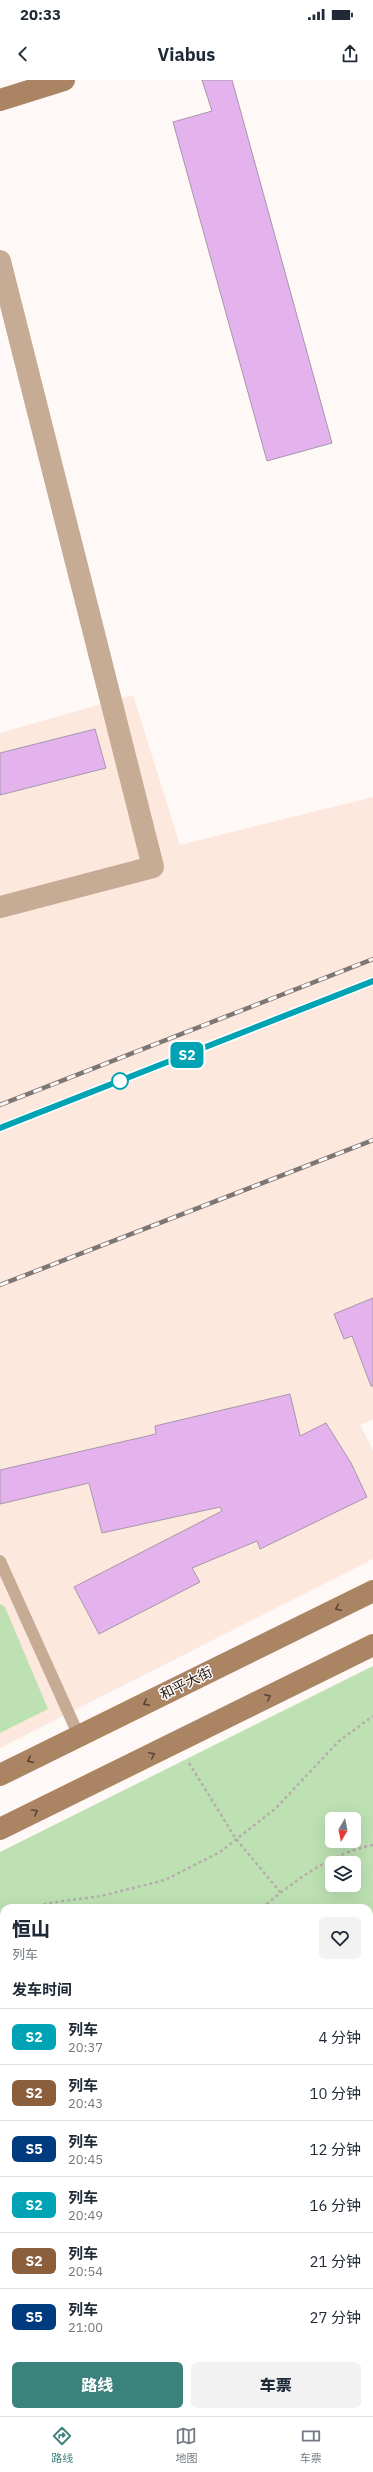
<!DOCTYPE html>
<html lang="zh">
<head>
<meta charset="utf-8">
<style>
  :root { --surface:#fff; --page:#f2f2f3; --text:#1f2937; --muted:#747a83; --line:#e0e1e3; --accent:#3b827c }
  body { margin:0; font-family:"IBM Plex Sans","Noto Sans SC",sans-serif; background:var(--page); color:var(--text); height:100vh; display:flex; flex-direction:column; font-size:15px; white-space:nowrap }
  * { box-sizing:border-box; margin:0 }
  p { font-size:13px; color:var(--muted) }
  .icon { flex:none; width:22px; height:22px; fill:none; stroke:currentColor; stroke-width:2; stroke-linecap:round; stroke-linejoin:round }
  .map { position:relative; flex:1; overflow:hidden }
  .panel { position:absolute; left:0px; top:1824px; width:373px; height:512px; display:flex; flex-direction:column; background:var(--surface); border-radius:12px 12px 0 0; box-shadow:0 4px 16px #0002 }
  .panel>* { flex:none }
  .badge { padding:0 8px; border-radius:6px; font-size:14px; line-height:26px }
  .needle { width:26px; rotate:190deg }
  .fabs { position:absolute; left:325px; top:1732px; display:grid; gap:8px }
  .fabs a { display:grid; place-items:center; width:36px; height:36px; border-radius:6px; background:var(--surface); box-shadow:0 4px 16px #0002; font-size:20px }
  .map>.badge { position:absolute; translate:-50% -50%; box-shadow:0 0 0 2px #fff }
  h2 { padding:0 12px; font-size:15px; line-height:36px }
  .round { display:grid; place-items:center; flex:none; width:42px; height:42px; border-radius:6px; background:var(--page) }
  .summary { display:flex; align-items:center; justify-content:space-between; height:68px; padding:0 12px }
  h1 { font-size:19px; font-weight:800; line-height:30px }
  .primary-button { display:flex; gap:8px; margin-top:auto; padding:8px 12px }
  .primary-button a { flex:1; height:46px; border-radius:6px; background:var(--accent); color:#fff; font-size:16px; font-weight:800; line-height:46px; text-align:center }
  .primary-button a+a { background:var(--page); color:var(--text) }
  ul { padding:0; list-style:none }
  li { display:flex; align-items:center; gap:12px; height:56px; padding:0 12px; border-top:1px solid var(--line) }
  li div { flex:1 }
  li b { display:block; font-size:15px }
  li em { font-style:normal }
  li .badge { min-width:44px; font-weight:700; text-align:center }
  .status { display:flex; justify-content:space-between; align-items:center; height:28px; padding:0 20px; background:var(--surface); direction:ltr }
  .status svg { height:11px; fill:currentColor }
  header { display:flex; justify-content:space-between; align-items:center; height:52px; padding:0 12px; background:var(--surface); font-size:18px; font-weight:800 }
  .tabs { display:flex; justify-content:space-around; align-items:center; height:56px; border-top:1px solid var(--line); background:var(--surface); font-size:11px; color:var(--muted) }
  .tabs a { display:grid; justify-items:center; gap:2px }
  .tabs .active { color:var(--accent) }
  .map>svg:first-child { display:block }
  .built { fill:#fde8de }
  .green { fill:#bde1b3; fill-rule:evenodd }
  .lines { fill:none; stroke-linecap:round; stroke-linejoin:round }
  .stream { stroke:#83bef2; stroke-width:8 }
  .building { fill:#e4b3ee; stroke:#a696aa }
  .path { stroke:#b6aeac; stroke-width:2.5; stroke-dasharray:3 3; stroke-linecap:butt }
  .service { stroke:#c6ab95; stroke-width:12 }
  .minor { stroke:#c6ab95; stroke-width:22 }
  .secondary { stroke:#ab8464; stroke-width:22 }
  .rail-casing { stroke:#7e7672; stroke-width:4.5 }
  .rail { stroke:#fef8f6; stroke-width:3; stroke-dasharray:9; stroke-linecap:butt }
  .oneway { stroke:#5b4636 }
  .line-casing { stroke:#fff; stroke-width:9 }
  .line { stroke:#00a3b4; stroke-width:6 }
  .stop-dot { fill:#fff; stroke:#00a3b4; stroke-width:2 }
  .labels { text-anchor:middle; dominant-baseline:central; stroke-width:3; stroke-linejoin:round; paint-order:stroke }
  .street-label { font-size:14px; fill:#261c18; stroke:#fef8f6 }
</style>
</head>
<body>
<div class="status"><b>20:33</b><svg viewBox="0 0 49 12"><path d="M0 12V9h3v3zM5 12V6h3v6zM10 12V3h3v9zM15 12V0h3v12zM26 1h20v11H26zM47 4h2v5h-2z"/></svg></div>
<header><svg class="icon" aria-label="back" viewBox="0 0 24 24"><path d="M15 5l-7 7 7 7"/></svg>Viabus<svg class="icon" aria-label="share" viewBox="0 0 24 24"><path d="M12 15V3M7 8l5-5 5 5M5 13v7h14v-7"/></svg></header>
<div class="map">
<svg width="373" height="2336" viewBox="0 0 373 2336">
  <rect width="100%" height="100%" fill="#fef8f6"/>
  <path class="built" d="M133,615L180,765L373,717V1339L360,1345L373,1370V1479L0,1668V653Z"/>
  <g class="green">
    <path d="M0,1524L5,1527L48,1629L0,1653Z"/>
    <path d="M373,1586V1873L369,1874V1828H4V1960L0,1961V1772ZM332,1739H354V1761H332ZM332,1783H354V1805H332Z"/>
    <path d="M373,2085V2336H0V2167L4,2166V2332H369V2086Z"/>
  </g>
  <g class="lines">
    <g class="stream">
      <path d="M369,2007L373,2006"/>
      <path d="M0,2092L4,2091"/>
    </g>
  </g>
  <g class="building">
    <path d="M202,0H232L332,363L267,381L173,42L212,31Z"/>
    <path d="M95,649L106,688L0,715V673Z"/>
    <path d="M373,1218V1306H371L352,1256L344,1259L334,1234Z"/>
    <path d="M290,1314L300,1356L326,1343L351,1383L367,1417L260,1469L257,1461L192,1488L200,1502L99,1554L74,1507L222,1431L220,1427L102,1453L89,1403L0,1424V1390L156,1354L155,1346Z"/>
  </g>
  <g class="lines">
    <g class="path">
      <path d="M189,1683L236,1759L281,1813"/>
      <path d="M32,1828L49,1823L101,1816L165,1800L220,1772L275,1729L339,1661L373,1636"/>
      <path d="M262,1828C294,1801 331,1773 373,1765"/>
      <path d="M0,1838L4,1836"/>
      <path d="M369,1895L373,1894"/>
      <path d="M0,1903L4,1901"/>
      <path d="M0,1978L4,1977"/>
      <path d="M369,2029L373,2028"/>
      <path d="M0,2121L4,2120"/>
    </g>
    <path class="service" d="M0,1481L79,1656"/>
    <path class="minor" d="M0,181L153,787L0,827"/>
    <g class="secondary">
      <path d="M0,20L64,0"/>
      <path d="M0,1695L373,1511"/>
      <path d="M0,1749L373,1565"/>
    </g>
    <defs>
      <g id="rail">
        <path d="M0,1025L373,879"/>
        <path d="M0,1048L373,901"/>
        <path d="M0,1205L373,1060"/>
      </g>
    </defs>
    <use href="#rail" class="rail-casing"/>
    <use href="#rail" class="rail"/>
  </g>
  <defs><path id="oneway-chevron" d="M-2-3.5L2.5 0L-2 3.5" fill="none" stroke-width="1.6" stroke-linecap="round" stroke-linejoin="round"/></defs>
  <g class="oneway">
    <use href="#oneway-chevron" transform="translate(338 1528) rotate(154)"/>
    <use href="#oneway-chevron" transform="translate(268 1617) rotate(-26)"/>
    <use href="#oneway-chevron" transform="translate(146 1623) rotate(154)"/>
    <use href="#oneway-chevron" transform="translate(152 1675) rotate(-26)"/>
    <use href="#oneway-chevron" transform="translate(30 1680) rotate(154)"/>
    <use href="#oneway-chevron" transform="translate(35 1732) rotate(-26)"/>
  </g>
  <g class="lines">
    <defs>
      <path id="line" d="M0,1048L373,901"/>
    </defs>
    <use href="#line" class="line-casing"/>
    <use href="#line" class="line"/>
  </g>
  <circle class="stop-dot" cx="120" cy="1001" r="8"/>
  <g class="labels">
    <g class="street-label">
      <text transform="translate(186 1603) rotate(-26)">和平大街</text>
    </g>
  </g>
</svg>
<div class="fabs">
<a><svg class="needle" viewBox="-14 -14 28 28"><path d="M0-13l5 13h-10z" fill="#e53935"/><path d="M0 13l5-13h-10z" fill="#747a83"/></svg></a>
<a><svg class="icon" aria-label="layers" viewBox="0 0 24 24"><path d="M12 4l9 5-9 5-9-5zM3 14l9 5 9-5"/></svg></a>
</div>
<b class="badge" style="left:187px;top:975px;background:#00a3b4;color:#fff">S2</b>
<section class="panel">
<div class="summary"><div><h1>恒山</h1><p>列车</p></div><a class="round"><svg class="icon" aria-label="heart" viewBox="0 0 24 24"><path d="M12 20l-8-8c-3-5 5-10 8-4 3-6 11-1 8 4z"/></svg></a></div>
<h2>发车时间</h2>
<ul>
<li><span class="badge" style="background:#00a3b4;color:#fff">S2</span><div><b>列车</b><p>20:37</p></div><em>4 分钟</em></li>
<li><span class="badge" style="background:#8b5e3c;color:#fff">S2</span><div><b>列车</b><p>20:43</p></div><em>10 分钟</em></li>
<li><span class="badge" style="background:#003b80;color:#fff">S5</span><div><b>列车</b><p>20:45</p></div><em>12 分钟</em></li>
<li><span class="badge" style="background:#00a3b4;color:#fff">S2</span><div><b>列车</b><p>20:49</p></div><em>16 分钟</em></li>
<li><span class="badge" style="background:#8b5e3c;color:#fff">S2</span><div><b>列车</b><p>20:54</p></div><em>21 分钟</em></li>
<li><span class="badge" style="background:#003b80;color:#fff">S5</span><div><b>列车</b><p>21:00</p></div><em>27 分钟</em></li>
</ul>
<div class="primary-button"><a>路线</a><a>车票</a></div>
</section>
</div>
<nav class="tabs">
<a class="active"><svg class="icon" aria-label="directions" viewBox="0 0 24 24"><path d="M12 3l9 9-9 9-9-9zM9 14v-3h6M13 9l2 2-2 2"/></svg>路线</a>
<a><svg class="icon" aria-label="map" viewBox="0 0 24 24"><path d="M3 6l6-2 6 2 6-2v14l-6 2-6-2-6 2zM9 4v14M15 6v14"/></svg>地图</a>
<a><svg class="icon" aria-label="tickets" viewBox="0 0 24 24"><path d="M3 7h18v10H3zM15 7v10"/></svg>车票</a>
</nav>
</body>
</html>
